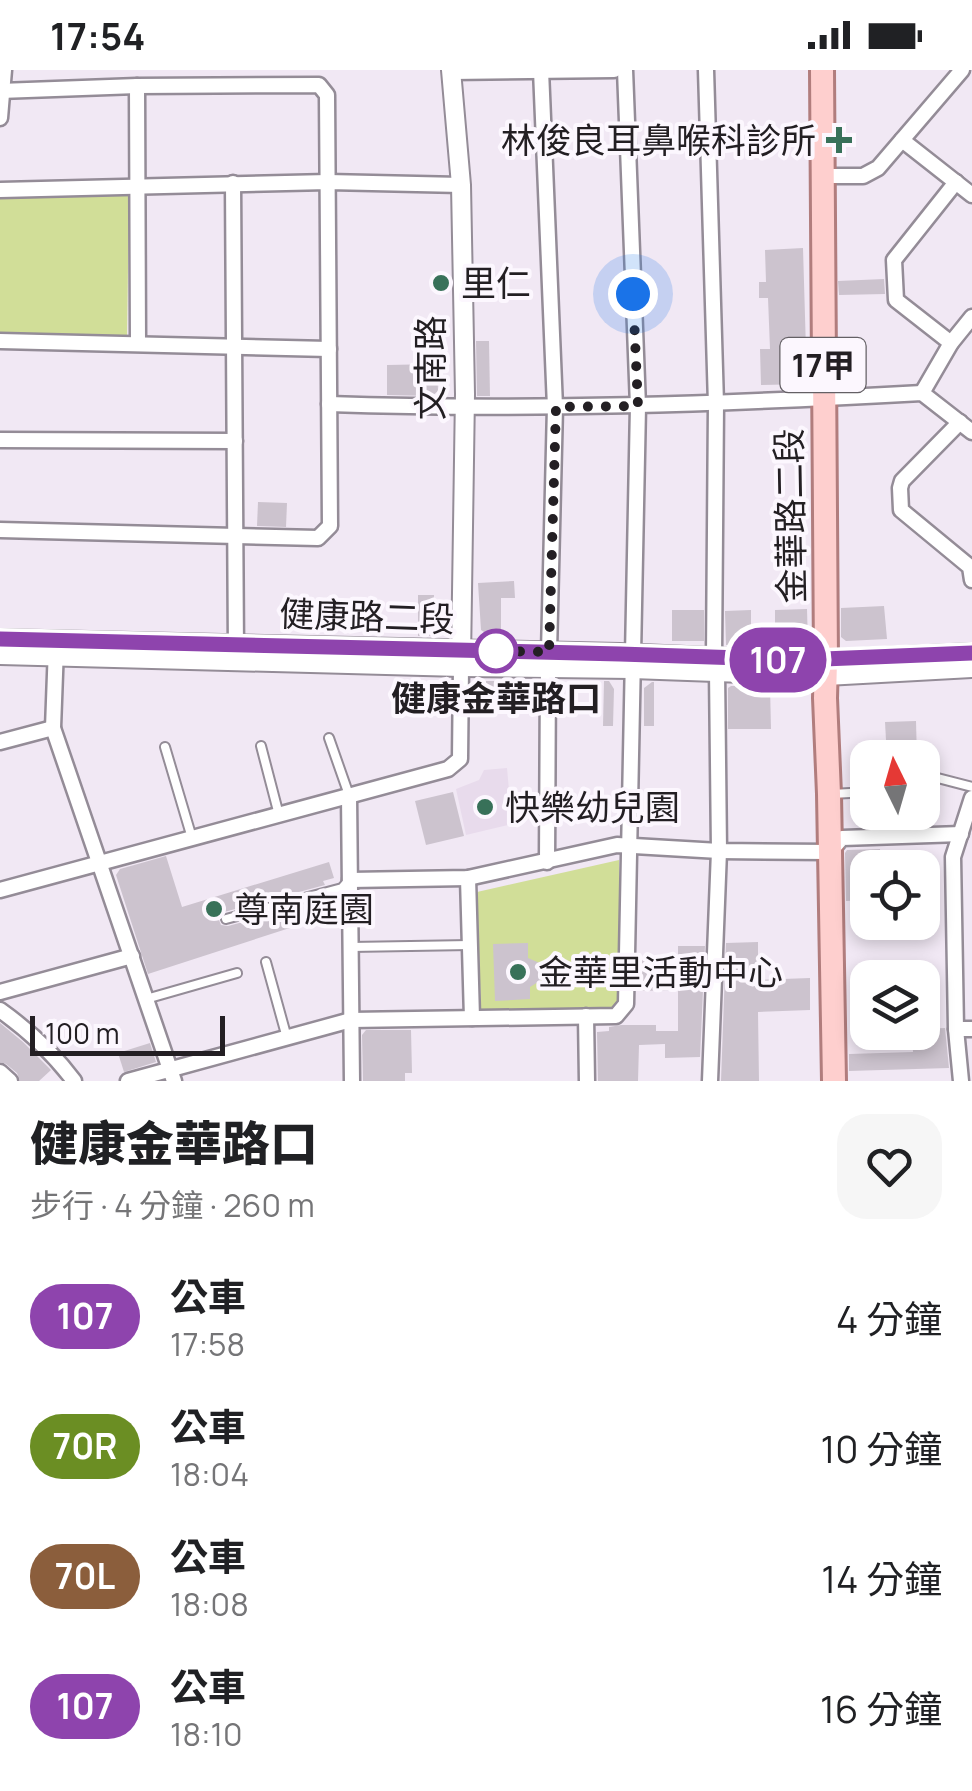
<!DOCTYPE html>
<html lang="zh-TW">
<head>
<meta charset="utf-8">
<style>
  :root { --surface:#fff; --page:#f6f6f6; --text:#202124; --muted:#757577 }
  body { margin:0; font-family:Manrope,"Noto Sans TC",sans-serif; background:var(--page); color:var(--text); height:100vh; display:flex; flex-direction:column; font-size:38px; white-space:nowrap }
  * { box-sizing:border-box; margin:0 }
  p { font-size:32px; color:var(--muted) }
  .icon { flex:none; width:55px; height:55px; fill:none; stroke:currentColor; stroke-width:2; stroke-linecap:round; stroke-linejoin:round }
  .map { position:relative; height:1011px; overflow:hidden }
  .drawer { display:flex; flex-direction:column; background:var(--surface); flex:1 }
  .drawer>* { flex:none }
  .badge { padding:0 20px; border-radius:32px; font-size:35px; line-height:65px }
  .needle { width:65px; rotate:355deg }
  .buttons { position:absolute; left:850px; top:670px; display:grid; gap:20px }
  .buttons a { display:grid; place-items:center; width:90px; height:90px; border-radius:20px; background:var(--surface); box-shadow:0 5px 15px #0003; font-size:50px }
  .scale { position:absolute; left:30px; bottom:25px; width:195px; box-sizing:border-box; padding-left:10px; border:5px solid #231f23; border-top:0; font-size:28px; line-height:35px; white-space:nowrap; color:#231f23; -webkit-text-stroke:8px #fcf7fe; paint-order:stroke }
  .you { position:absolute; width:50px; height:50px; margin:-25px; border:8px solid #fff; border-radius:50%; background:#1a73e8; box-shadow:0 0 0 15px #1a73e833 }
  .map>.badge { position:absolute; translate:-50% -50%; box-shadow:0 0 0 5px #fff }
  .round { display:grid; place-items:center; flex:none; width:105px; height:105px; border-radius:30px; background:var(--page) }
  .headline { display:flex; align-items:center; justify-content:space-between; height:170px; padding:0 30px }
  h1 { font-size:48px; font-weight:800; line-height:75px }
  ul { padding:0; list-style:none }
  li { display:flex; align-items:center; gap:30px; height:130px; padding:0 30px }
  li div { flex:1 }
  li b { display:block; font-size:38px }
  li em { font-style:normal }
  li .badge { min-width:110px; font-weight:700; text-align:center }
  .status { display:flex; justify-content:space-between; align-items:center; height:70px; padding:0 50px; background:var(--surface); direction:ltr }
  .status svg { height:28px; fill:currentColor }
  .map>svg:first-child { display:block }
  .built { fill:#e8dbec }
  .green { fill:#d1de98 }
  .building { fill:#ccc3ce }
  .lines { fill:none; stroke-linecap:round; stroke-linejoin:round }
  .service-casing { stroke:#948c97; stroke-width:12 }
  .minor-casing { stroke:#948c97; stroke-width:19 }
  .tertiary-casing { stroke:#948c97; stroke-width:22 }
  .primary-casing { stroke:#b17d7d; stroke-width:28 }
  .service { stroke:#fff; stroke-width:8 }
  .minor { stroke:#fff; stroke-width:14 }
  .tertiary { stroke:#fff; stroke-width:18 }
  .primary { stroke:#fecfce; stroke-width:22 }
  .line-casing { stroke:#fff; stroke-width:22 }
  .line { stroke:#8e44ad; stroke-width:15 }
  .walk { stroke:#231f23; stroke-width:10; stroke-dasharray:0 18 }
  .poi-dot { fill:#387159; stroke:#fcf7fe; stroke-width:4 }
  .stop-dot { fill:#fff; stroke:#8e44ad; stroke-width:5 }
  .labels { text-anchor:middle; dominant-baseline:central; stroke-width:8; stroke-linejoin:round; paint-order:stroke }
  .shield { fill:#fcf7fe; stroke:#646065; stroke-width:2.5 }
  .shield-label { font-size:32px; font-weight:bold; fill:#231f23 }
  .poi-label { font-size:35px; fill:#231f23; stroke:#fcf7fe; text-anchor:start }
  .street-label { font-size:35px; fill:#231f23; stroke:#fcf7fe }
  .stop-label { font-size:35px; font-weight:bold; fill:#231f23; stroke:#fcf7fe }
</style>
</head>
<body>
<div class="status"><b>17:54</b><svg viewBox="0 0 49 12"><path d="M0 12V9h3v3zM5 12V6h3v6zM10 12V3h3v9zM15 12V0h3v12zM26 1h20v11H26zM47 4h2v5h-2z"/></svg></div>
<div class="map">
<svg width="972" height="1011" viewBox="0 0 972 1011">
  <rect width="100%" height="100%" fill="#f1e8f4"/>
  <path class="built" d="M507,698L512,754L466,765L456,719L479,710L484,700Z"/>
  <g class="green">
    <path d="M129,123L127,271L0,266V127Z"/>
    <path d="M619,790L621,937L481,941L477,822Z"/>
  </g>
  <g class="building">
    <path d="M803,178L807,314L761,315L760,279H770L768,228H759V212H766L765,180Z"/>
    <path d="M884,209L885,224L839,225L838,211Z"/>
    <path d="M476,271H489L490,326H477Z"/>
    <path d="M437,294L438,321L432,326L387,325V295Z"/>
    <path d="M258,432L287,433L286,457L257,456Z"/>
    <path d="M514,511L515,528H501V564H487L481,560L478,513Z"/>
    <path d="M418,525H434L432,566H418Z"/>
    <path d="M884,536L887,569L846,571L841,567V538Z"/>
    <path d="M807,539L808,575L804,578L775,577V540Z"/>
    <rect x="672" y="540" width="32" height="31"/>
    <path d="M751,540V576L726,575L725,541Z"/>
    <path d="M482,611H496L494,644L474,643L475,615Z"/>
    <path d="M604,611H609L614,619L613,656H603Z"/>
    <path d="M652,612H654V656H644V618Z"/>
    <path d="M731,616H770L771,659H728V618Z"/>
    <path d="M916,651L917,688H887L885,652Z"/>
    <path d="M453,722L464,766L426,775L415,731Z"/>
    <path d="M880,779L881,798H868V830L846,831L845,783L847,780Z"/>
    <path d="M166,786L182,837L329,792L334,808L323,811L325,815L224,842L220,844L219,850L221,855L228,856L329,829L333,844L148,904L116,805L120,799Z"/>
    <path d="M758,872V910L810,908V940L758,942L759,1011H721L726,873Z"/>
    <path d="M528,873V888L542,894L543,909L530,917V929L495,931L493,874Z"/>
    <path d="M678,876H705L700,987L665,988V974L639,975L638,1011H598L597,962L609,961V957L621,955H656V961H678V920L641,921V910H637V893H641V889L678,888Z"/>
    <path d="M0,953L23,972L51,1000L39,1011H20L17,1003L6,994L0,992Z"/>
    <path d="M945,958L949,998L849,1001V984L913,982L912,962H922V959Z"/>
    <path d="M366,960H411L412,1003H405V1011H363L362,965Z"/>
    <path d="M150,973L156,992L124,1002L118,983Z"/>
  </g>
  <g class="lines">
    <defs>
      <g id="service">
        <path d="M329,668L349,725"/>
        <path d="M261,676L279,745"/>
        <path d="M165,677L192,768"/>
        <path d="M922,711L926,705L972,717"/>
        <path d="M832,724L868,722"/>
        <path d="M226,849L342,818L349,810"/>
        <path d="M351,877L470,875"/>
        <path d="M266,892L287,968"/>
        <path d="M146,929L237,903"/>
      </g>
      <g id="minor">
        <path d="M541,0L555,337L549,582"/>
        <path d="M706,0L716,334L714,587"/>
        <path d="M451,2L614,0"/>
        <path d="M137,16L138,273"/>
        <path d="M0,21L137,16L319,15L327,25L330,456L318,468L0,460"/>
        <path d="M0,48L4,0"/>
        <path d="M902,70L972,125"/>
        <path d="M823,106H863L878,98L962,0"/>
        <path d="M233,113L236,583"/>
        <path d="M0,120L328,112L461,115"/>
        <path d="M0,271L329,279"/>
        <path d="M951,273L896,230L894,190L956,112"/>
        <path d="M922,323L951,273L972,247"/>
        <path d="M329,334C527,341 725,334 922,323L972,362"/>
        <path d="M960,352L902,411L900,418L901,440L970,497L972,510"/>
        <path d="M0,370L235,371"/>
        <path d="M56,577L53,658L174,1011"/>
        <path d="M0,672L53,658"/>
        <path d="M349,726L352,1011"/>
        <path d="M547,792L548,598"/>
        <path d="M468,808L472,948"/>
        <path d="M350,810L468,808L617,775L719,781L830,782L842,768L961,764"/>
        <path d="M0,820L448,699L460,689L461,597"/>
        <path d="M0,922L132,886"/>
        <path d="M0,940C28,960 54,984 74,1011"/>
        <path d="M586,946L587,1011"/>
        <path d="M956,959H972"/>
        <path d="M0,1002L10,1011"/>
        <path d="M128,1011L351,950L616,946L626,934L638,336L625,0"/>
        <path d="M710,1011L719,781L717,601"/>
        <path d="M961,1011L956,959L953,787L972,728"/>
      </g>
      <g id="tertiary">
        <path d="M451,0L461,115L465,324L461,589"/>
        <path d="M0,569L620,583L799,591L972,583"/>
        <path d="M0,585L461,597L632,599L826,606L972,598"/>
      </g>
      <path id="primary" d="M822,0L826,591L825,628L829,724L834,1011"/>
    </defs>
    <use href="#service" class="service-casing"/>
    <use href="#minor" class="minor-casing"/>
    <use href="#tertiary" class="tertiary-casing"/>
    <use href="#primary" class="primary-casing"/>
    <use href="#service" class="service"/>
    <use href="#minor" class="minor"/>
    <use href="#tertiary" class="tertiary"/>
    <use href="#primary" class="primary"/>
  </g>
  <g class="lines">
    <defs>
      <path id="line" d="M0,569L620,584L799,590L972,583"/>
    </defs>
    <use href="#line" class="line-casing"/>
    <use href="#line" class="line"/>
    <path class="walk" d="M496,581H490L549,582L556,337L638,336L633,224"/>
  </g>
  <g class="poi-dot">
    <path d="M834 55h10v10h10v10h-10v10h-10v-10h-10v-10h10z"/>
    <circle cx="441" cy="213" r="10"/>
    <circle cx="485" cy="737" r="10"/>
    <circle cx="214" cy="839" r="10"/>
    <circle cx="518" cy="902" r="10"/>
  </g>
  <circle class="stop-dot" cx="496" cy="581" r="20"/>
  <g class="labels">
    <rect class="shield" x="780.5" y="268" width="85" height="54" rx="8"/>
    <g class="shield-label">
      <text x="823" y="295">17甲</text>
    </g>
    <g class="poi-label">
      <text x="816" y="70" text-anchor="end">林俊良耳鼻喉科診所</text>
      <text x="461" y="213">里仁</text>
      <text x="505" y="737">快樂幼兒園</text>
      <text x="234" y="839">尊南庭園</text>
      <text x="538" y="902">金華里活動中心</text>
    </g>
    <g class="street-label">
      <text transform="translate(430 298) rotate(-90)">文南路</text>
      <text transform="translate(790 446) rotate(-91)">金華路二段</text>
      <text transform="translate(367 546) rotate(2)">健康路二段</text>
    </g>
    <g class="stop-label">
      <text x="496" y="628">健康金華路口</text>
    </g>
  </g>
</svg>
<div class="buttons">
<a><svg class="needle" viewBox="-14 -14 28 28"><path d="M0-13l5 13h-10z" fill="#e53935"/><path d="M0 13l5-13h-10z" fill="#757577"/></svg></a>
<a><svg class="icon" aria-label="locate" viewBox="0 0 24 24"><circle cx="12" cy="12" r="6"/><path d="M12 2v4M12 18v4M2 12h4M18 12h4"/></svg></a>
<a><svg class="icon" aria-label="layers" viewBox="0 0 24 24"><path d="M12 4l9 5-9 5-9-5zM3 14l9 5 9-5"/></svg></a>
</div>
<div class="scale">100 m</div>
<div class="you" style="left:633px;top:224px"></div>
<b class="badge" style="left:778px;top:590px;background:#8e44ad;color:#fff">107</b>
</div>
<section class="drawer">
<div class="headline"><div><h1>健康金華路口</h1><p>步行 · 4 分鐘 · 260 m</p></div><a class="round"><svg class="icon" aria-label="heart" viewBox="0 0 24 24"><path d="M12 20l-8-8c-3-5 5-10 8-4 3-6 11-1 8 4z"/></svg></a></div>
<ul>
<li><span class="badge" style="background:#8e44ad;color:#fff">107</span><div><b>公車</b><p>17:58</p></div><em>4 分鐘</em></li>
<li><span class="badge" style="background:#6b8e23;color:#fff">70R</span><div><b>公車</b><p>18:04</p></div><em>10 分鐘</em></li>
<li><span class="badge" style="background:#8b5e3c;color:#fff">70L</span><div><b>公車</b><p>18:08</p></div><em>14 分鐘</em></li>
<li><span class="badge" style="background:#8e44ad;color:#fff">107</span><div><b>公車</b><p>18:10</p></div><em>16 分鐘</em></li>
</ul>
</section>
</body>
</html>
